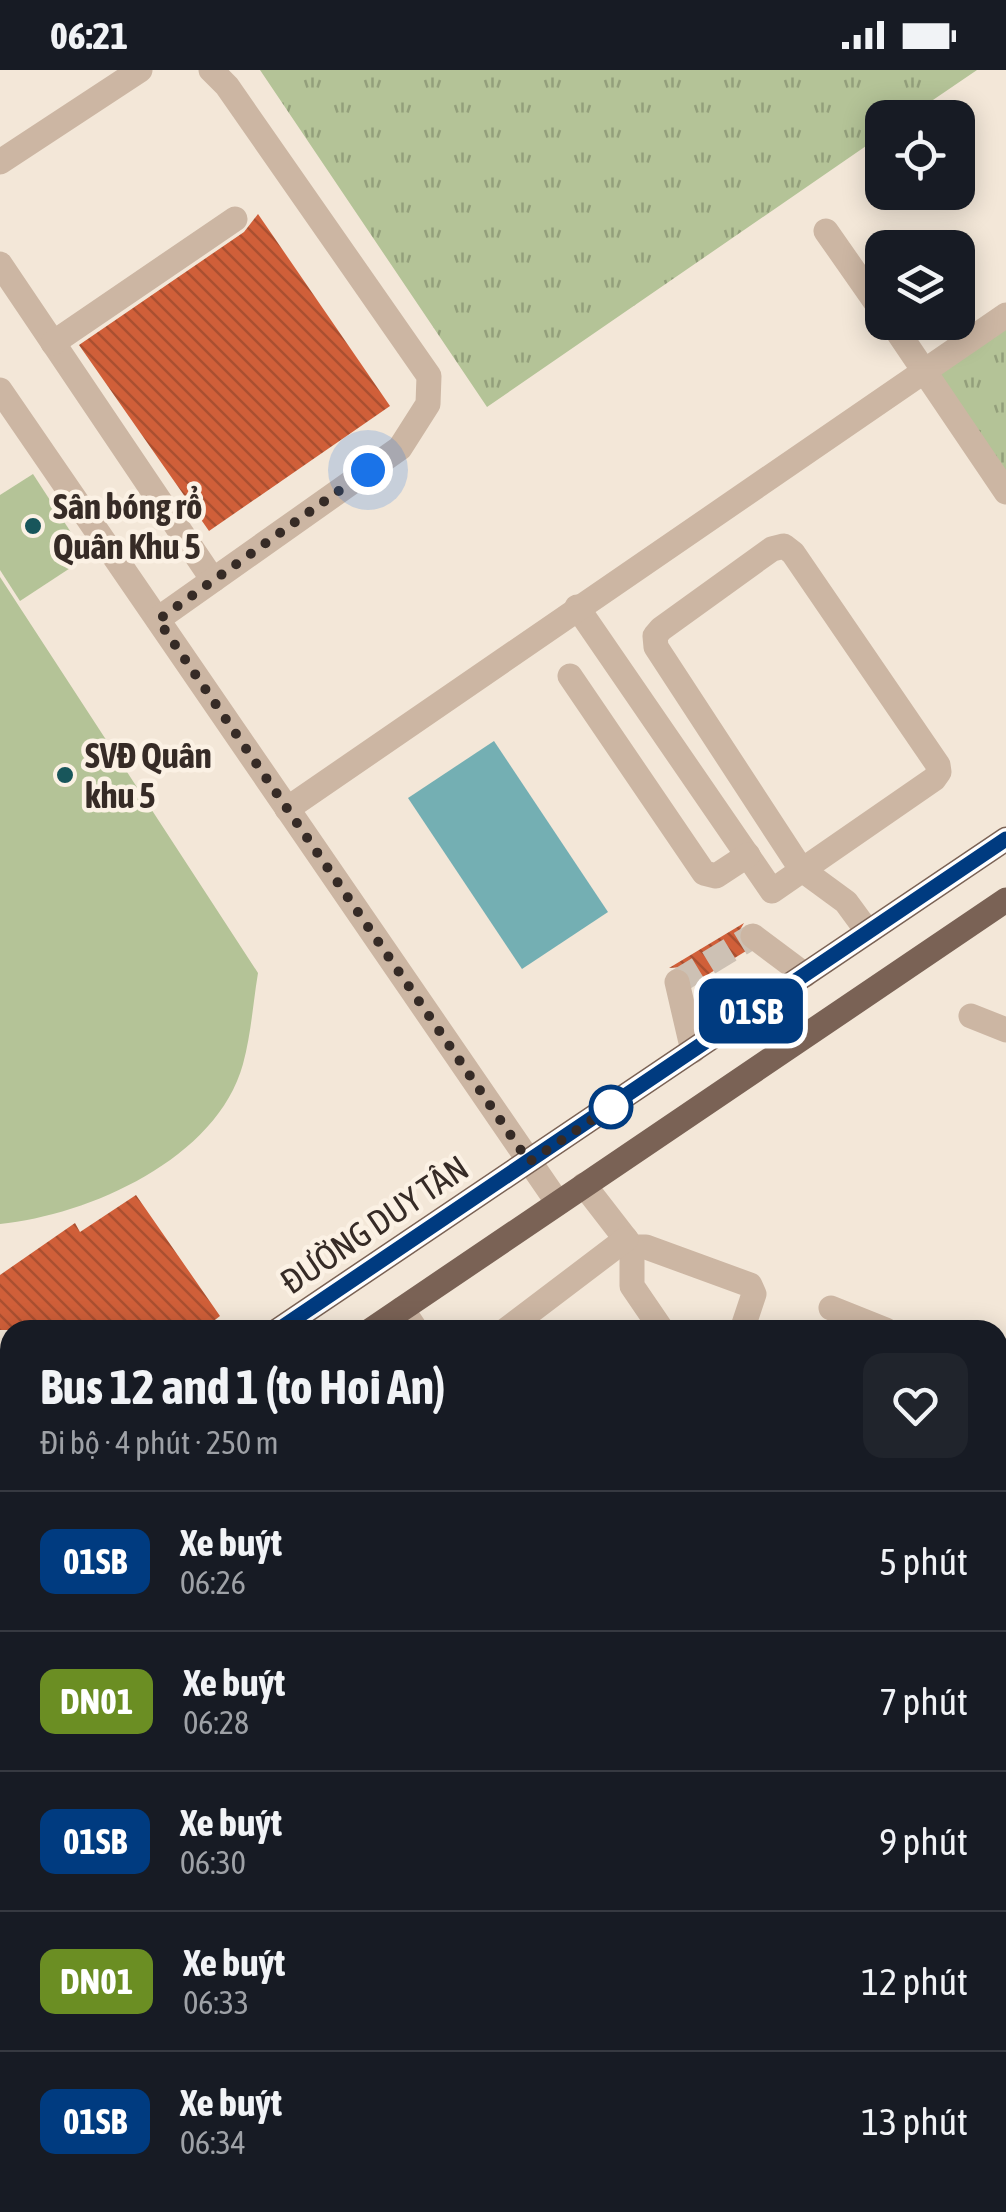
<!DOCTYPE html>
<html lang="vi">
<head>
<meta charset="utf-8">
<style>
  :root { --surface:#171b24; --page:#20242c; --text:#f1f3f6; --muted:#9ea1a6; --line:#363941 }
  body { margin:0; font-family:"Asap Condensed",sans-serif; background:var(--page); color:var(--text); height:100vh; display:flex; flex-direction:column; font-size:38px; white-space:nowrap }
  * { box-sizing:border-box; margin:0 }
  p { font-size:32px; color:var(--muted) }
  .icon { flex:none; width:55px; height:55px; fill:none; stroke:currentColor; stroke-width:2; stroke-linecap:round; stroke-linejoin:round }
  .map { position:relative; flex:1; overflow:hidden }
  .panel { position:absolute; left:0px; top:1250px; width:1008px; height:892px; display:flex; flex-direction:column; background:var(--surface); border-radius:30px 30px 0 0; box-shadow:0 5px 25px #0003 }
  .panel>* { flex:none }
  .badge { padding:0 20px; border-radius:15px; font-size:35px; line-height:65px }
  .tools { position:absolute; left:865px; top:30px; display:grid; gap:20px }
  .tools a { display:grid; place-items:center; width:110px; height:110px; border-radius:20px; background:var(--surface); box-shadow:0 5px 25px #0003; font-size:50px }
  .you { position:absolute; width:50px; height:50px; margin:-25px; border:8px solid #fff; border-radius:50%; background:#1a73e8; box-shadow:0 0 0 15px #1a73e833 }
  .map>.badge { position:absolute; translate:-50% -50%; box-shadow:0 0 0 5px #fff }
  .round { display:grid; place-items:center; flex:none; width:105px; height:105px; border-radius:20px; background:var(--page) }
  .overview { display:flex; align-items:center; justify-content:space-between; height:170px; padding:0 40px }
  h1 { font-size:48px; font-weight:700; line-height:75px }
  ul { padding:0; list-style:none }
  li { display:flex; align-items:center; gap:30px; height:140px; padding:0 40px; border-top:2px solid var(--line) }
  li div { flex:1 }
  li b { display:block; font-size:38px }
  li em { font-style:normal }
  li .badge { min-width:110px; font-weight:700; text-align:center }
  .status { display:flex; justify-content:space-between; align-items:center; height:70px; padding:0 50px; background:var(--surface); direction:ltr }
  .status svg { height:28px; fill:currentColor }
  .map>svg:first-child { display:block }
  .grass { fill:url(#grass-tufts) }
  .pitch { fill:#b4c397 }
  .water { fill:#74afb3 }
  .building { fill:url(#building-back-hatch) }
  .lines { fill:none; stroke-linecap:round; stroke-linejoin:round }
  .minor-tunnel { stroke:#cdc1b4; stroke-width:25; stroke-dasharray:25 12; stroke-linecap:butt }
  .minor { stroke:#ccb6a3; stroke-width:25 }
  .major { stroke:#7a6255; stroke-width:25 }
  .line-casing { stroke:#fff; stroke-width:22 }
  .line { stroke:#003b80; stroke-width:15 }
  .walk { stroke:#362b26; stroke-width:10; stroke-dasharray:0 18 }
  .poi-dot { fill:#18565b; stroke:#fbf1e4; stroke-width:4 }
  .stop-dot { fill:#fff; stroke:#003b80; stroke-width:5 }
  .labels { text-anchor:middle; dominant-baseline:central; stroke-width:9; stroke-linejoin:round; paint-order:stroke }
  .poi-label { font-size:35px; font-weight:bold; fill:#362b26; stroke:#fbf1e4; text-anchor:start }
  .street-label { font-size:35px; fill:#362b26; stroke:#fbf1e4 }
</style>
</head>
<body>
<div class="status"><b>06:21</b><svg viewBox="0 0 49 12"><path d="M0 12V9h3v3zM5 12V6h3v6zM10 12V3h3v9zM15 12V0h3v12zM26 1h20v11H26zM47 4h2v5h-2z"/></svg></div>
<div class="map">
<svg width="1006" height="2142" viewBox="0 0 1006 2142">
  <defs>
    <pattern id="grass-tufts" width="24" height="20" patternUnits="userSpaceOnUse" patternTransform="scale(2.5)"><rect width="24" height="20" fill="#b4c397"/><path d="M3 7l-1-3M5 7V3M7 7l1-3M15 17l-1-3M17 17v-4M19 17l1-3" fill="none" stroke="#939f7b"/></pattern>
    <pattern id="building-back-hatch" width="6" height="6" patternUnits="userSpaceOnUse" patternTransform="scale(2.5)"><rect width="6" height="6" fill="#d05f39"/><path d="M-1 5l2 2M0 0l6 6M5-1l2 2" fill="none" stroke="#aa4f30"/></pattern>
  </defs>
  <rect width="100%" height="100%" fill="#f3e7d8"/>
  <g class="grass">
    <path d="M260,0H977L908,47L882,48V65L487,337Z"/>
    <path d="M1006,245V422L926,302Z"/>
  </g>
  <g class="pitch">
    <path d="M33,404L87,487L20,531L0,500V425Z"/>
    <path d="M0,507L258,903C253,933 251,965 243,994C217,1089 89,1145 0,1154Z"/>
  </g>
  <path class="water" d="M494,671L608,842L522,899L408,728Z"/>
  <g class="building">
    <path d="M258,144L390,336L209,461L79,275L244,162Z"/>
    <path d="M744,853L737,865L746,881L694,913L683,897L669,898Z"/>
    <path d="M136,1125L220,1246L202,1260H0V1205L75,1153L80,1162Z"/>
  </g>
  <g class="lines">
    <path class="minor-tunnel" d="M677,912L753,866"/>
    <g class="minor">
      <path d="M0,92L140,0"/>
      <path d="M826,161L882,241"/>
      <path d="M0,194L213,510"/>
      <path d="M891,252L1006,422"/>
      <path d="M53,273L235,149"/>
      <path d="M0,320L558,1133"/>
      <path d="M577,537L772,821L934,709L939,702L938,695L793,483L784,476L772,479L661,559L655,566L656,577L801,799L846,832L868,862"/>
      <path d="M158,549L400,378L428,334L429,306L227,16L211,0"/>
      <path d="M570,606L704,803L716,806L748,785"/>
      <path d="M287,739L1006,245"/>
      <path d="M753,866L805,905"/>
      <path d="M677,912L693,981"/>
      <path d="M971,946L1006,960"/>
      <path d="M584,1115L632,1177H646L750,1215L754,1224L742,1260"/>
      <path d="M632,1177V1216L662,1260"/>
      <path d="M831,1238L886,1260"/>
      <path d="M402,1239L416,1260"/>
      <path d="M506,1260L626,1169"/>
      <path d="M998,1305L1006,1308"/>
      <path d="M1001,1430L1006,1433"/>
      <path d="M998,1537L1006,1524"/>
      <path d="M998,1584L1006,1588"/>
      <path d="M0,1713L10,1707"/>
      <path d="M0,1811L10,1829"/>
      <path d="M998,1847L1006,1851"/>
      <path d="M0,1915L10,1910"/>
      <path d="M998,2126L1006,2121"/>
      <path d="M366,2132L371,2142"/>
      <path d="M635,2132L647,2142"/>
      <path d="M749,2132L758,2142"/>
      <path d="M950,2132L982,2142"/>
      <path d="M324,2142L343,2132"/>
    </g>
    <g class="major">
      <path d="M278,1260L1006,769"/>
      <path d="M371,1260L1006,830"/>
      <path d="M0,1431L10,1425"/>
      <path d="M0,1470L10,1463"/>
      <path d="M0,1504L10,1497"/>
      <path d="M0,1537L10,1530"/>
      <path d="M998,1718L1006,1698"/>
      <path d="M830,2142L834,2132"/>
    </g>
  </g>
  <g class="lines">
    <defs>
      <path id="line" d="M278,1260L1006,769"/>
    </defs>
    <use href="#line" class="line-casing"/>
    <use href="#line" class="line"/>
    <path class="walk" d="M368,400L158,550L529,1092L611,1037"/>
  </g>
  <g class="poi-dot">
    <circle cx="33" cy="456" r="10"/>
    <circle cx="65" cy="705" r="10"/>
  </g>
  <circle class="stop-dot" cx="611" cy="1037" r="20"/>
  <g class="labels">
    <g class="poi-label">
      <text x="53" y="436">Sân bóng rổ<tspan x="53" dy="40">Quân Khu 5</tspan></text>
      <text x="85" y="685">SVĐ Quân<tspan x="85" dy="40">khu 5</tspan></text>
    </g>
    <g class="street-label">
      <text transform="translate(374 1154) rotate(-34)">ĐƯỜNG DUY TÂN</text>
    </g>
  </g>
</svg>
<div class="tools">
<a><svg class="icon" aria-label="locate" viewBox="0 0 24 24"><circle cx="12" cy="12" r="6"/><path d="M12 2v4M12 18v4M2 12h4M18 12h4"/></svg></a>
<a><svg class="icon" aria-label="layers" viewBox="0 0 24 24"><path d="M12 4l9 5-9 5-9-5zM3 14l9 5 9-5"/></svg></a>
</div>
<div class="you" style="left:368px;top:400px"></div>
<b class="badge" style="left:751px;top:941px;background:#003b80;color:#fff">01SB</b>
<section class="panel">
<div class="overview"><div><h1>Bus 12 and 1 (to Hoi An)</h1><p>Đi bộ · 4 phút · 250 m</p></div><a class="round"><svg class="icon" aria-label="heart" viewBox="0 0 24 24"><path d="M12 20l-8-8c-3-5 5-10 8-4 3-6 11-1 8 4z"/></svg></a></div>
<ul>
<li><span class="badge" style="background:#003b80;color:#fff">01SB</span><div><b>Xe buýt</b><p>06:26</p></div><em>5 phút</em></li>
<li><span class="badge" style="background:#6b8e23;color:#fff">DN01</span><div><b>Xe buýt</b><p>06:28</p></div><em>7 phút</em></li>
<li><span class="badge" style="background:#003b80;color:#fff">01SB</span><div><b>Xe buýt</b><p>06:30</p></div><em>9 phút</em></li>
<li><span class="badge" style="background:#6b8e23;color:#fff">DN01</span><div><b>Xe buýt</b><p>06:33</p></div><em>12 phút</em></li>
<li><span class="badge" style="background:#003b80;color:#fff">01SB</span><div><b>Xe buýt</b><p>06:34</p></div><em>13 phút</em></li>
</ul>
</section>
</div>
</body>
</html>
